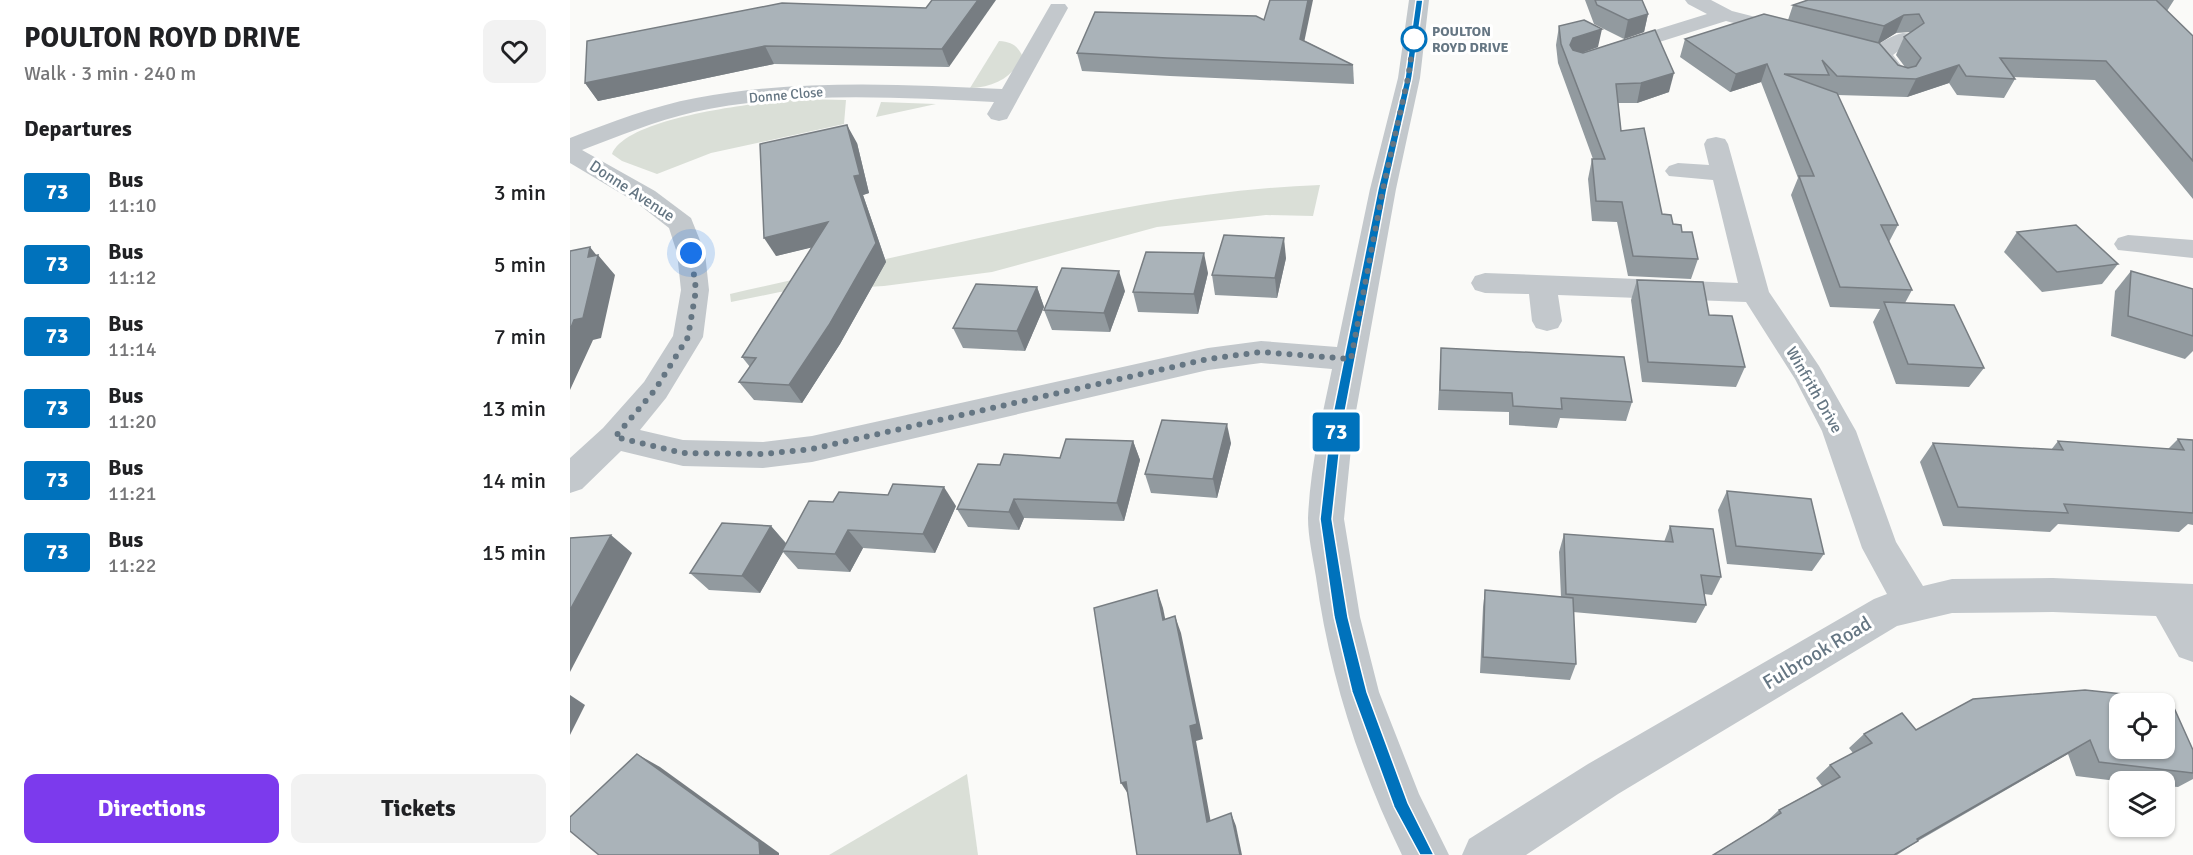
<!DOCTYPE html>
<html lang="en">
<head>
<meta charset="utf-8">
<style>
  :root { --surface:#fff; --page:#f2f2f2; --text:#202124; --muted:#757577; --accent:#7c3aed }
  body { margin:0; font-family:Signika,sans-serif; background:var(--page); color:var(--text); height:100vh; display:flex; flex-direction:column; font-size:22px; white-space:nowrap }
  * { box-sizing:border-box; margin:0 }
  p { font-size:20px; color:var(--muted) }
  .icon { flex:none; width:33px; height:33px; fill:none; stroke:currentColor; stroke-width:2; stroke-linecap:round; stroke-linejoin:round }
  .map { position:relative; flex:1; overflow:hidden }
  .sheet { display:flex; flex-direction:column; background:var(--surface); width:570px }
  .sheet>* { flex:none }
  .badge { padding:0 12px; border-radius:4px; font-size:21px; line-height:39px }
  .buttons { position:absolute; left:1539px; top:693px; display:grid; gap:12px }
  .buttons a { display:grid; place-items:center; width:66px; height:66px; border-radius:12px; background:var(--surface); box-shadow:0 2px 4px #0004; font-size:30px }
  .you { position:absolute; width:30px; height:30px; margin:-15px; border:4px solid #fff; border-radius:50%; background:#1a73e8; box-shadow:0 0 0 9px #1a73e833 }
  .map>.badge { position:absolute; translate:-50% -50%; box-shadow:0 0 0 3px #fff }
  h2 { padding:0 24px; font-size:22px; line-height:54px }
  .round { display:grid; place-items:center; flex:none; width:63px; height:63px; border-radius:12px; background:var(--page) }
  .summary { display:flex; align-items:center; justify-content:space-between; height:102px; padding:0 24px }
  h1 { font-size:28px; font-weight:700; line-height:45px }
  .primary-button { display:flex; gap:12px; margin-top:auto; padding:12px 24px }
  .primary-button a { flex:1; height:69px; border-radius:12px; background:var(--accent); color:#fff; font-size:24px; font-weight:700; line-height:69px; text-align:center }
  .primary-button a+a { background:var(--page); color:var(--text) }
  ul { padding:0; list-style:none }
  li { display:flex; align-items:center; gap:18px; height:72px; padding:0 24px }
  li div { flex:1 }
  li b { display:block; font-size:22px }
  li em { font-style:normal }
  li .badge { min-width:66px; font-weight:700; text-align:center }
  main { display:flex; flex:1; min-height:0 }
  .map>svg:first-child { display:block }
  .green { fill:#dadfd7 }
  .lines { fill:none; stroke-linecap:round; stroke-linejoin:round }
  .minor { fill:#c3c8cc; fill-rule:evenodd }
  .wall { fill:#929a9f; fill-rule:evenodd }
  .shaded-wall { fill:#777d82 }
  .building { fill:#aab3b9; stroke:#777d82; stroke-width:1.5; fill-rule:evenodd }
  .line { fill:#0072bc; stroke:#fff; stroke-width:1.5 }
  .walk { stroke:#657683; stroke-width:6; stroke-dasharray:0 10.8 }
  .stop-dot { fill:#fff; stroke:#0072bc; stroke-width:3 }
  .labels { text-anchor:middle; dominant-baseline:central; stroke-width:6; stroke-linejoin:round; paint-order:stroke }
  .far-stop-label { font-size:14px; font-weight:bold; fill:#657683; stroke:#fff; text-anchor:start }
  .far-street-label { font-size:14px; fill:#657683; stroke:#fff }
  .street-label { font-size:16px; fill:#657683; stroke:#fff }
  .near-street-label { font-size:20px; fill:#657683; stroke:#fff }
</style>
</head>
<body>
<main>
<section class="sheet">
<div class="summary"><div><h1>POULTON ROYD DRIVE</h1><p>Walk · 3 min · 240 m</p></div><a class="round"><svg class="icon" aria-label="heart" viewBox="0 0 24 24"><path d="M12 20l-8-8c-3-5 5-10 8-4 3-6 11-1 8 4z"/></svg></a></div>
<h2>Departures</h2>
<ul>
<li><span class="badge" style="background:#0072bc;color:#fff">73</span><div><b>Bus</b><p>11:10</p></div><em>3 min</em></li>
<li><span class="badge" style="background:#0072bc;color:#fff">73</span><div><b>Bus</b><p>11:12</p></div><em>5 min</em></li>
<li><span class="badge" style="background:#0072bc;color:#fff">73</span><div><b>Bus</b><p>11:14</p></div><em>7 min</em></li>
<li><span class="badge" style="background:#0072bc;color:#fff">73</span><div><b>Bus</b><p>11:20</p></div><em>13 min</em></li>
<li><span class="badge" style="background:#0072bc;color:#fff">73</span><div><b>Bus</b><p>11:21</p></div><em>14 min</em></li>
<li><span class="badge" style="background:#0072bc;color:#fff">73</span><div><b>Bus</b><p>11:22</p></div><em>15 min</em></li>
</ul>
<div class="primary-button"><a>Directions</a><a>Tickets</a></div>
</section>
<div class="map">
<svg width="1623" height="855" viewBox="0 0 1623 855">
  <rect width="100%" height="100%" fill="#fafaf8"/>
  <g class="green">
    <path d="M429,41C442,42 447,45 453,57C441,78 425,87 400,88Z"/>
    <path d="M231,99L276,100L274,124L141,153L87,174L52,161L42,154C57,116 193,102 231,99Z"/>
    <path d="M311,102L366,104L306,117Z"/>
    <path d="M750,185L743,216L696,215L587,227L422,272L314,286L210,292L161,302L160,294C243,275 326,257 409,238C522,213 634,189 750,185Z"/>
    <path d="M397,774L408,855H259Z"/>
  </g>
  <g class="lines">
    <g class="minor">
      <path d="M839,0H859L850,78L826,189L783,428L774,519L790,617L809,692L849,794L879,855H832C789,767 759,673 746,577C743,558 738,537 738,518C740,468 752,417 762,369L691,363L638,370L242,462L193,468L113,466L51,451L12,489L0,493V458L33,428L74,382L103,336L111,290L107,253L99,228L67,203L0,163V138C41,122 83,106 126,98C227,79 330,84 432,89L481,4H495L498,8L437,119L429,121L421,119L417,114L424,102C325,97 222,91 124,112C85,121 49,136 12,150L85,191L121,218L135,253L139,290L133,337L96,398L70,430L113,440L193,442L242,436L638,348L691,341L767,347L800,189L828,78Z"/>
      <path d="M1115,0H1141L1162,11L1225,27L1229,31L1225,35L1218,37L1156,21L1045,56L1037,55L1034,50L1037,45L1137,14L1118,4Z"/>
      <path d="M1333,33L1341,34L1344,39L1323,55L1340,77L1337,82C1318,86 1309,68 1299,54C1306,44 1322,35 1333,33Z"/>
      <path d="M1146,137L1155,139L1158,144L1199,292L1249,366L1286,431L1326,542L1353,586L1382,579L1483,578L1623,584V662L1609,657L1586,616L1483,612L1382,613L1327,626L1048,794L956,855H892L899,839L1018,764L1304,599L1317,594L1292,548L1252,431L1225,379L1176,302L988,295L992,321L988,328L977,331L966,328L962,321L959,294L915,293L905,290L901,283L905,276L915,273L1168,283L1143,180L1099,176L1095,171L1099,166L1108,163L1139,165L1134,144L1137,139Z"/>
      <path d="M1558,235L1623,240V258L1548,250L1544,244L1548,238Z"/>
    </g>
  </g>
  <g class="wall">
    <path d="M362,0L379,67L204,64L28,101L15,83L356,8Z"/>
    <path d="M1015,0H1072L1078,14L1074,32L1054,39L1024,24Z"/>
    <path d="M1238,0H1604L1597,11L1623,36V199L1525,80L1443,77L1445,79L1434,98L1387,95L1379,83L1337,97L1267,95L1328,225L1319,242L1342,290L1335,303L1414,368L1399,387L1326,384L1303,322L1310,309L1260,307L1221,195L1228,178L1191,82L1160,92L1110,57L1115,39L1218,20L1223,5ZM1341,32L1334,37L1326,55L1335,67L1328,65L1309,43L1326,33Z"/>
    <path d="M989,26L1028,47L1012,53L1099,92L1067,103H1048L1051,131L1092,214L1112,232L1128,259L1121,279L1058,276L1047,222L1022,221L1018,179L1022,159H1023L988,63L986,45Z"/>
    <path d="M735,41L783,65L784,84L600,76L512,71L507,53Z"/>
    <path d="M287,143L299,193L293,195L316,262L270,344L232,403L184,400L169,382L180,367L172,357L242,247L206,256Z"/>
    <path d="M1447,232L1548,264L1532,284L1472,292L1434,252Z"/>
    <path d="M716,258L707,298L645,295L642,275Z"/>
    <path d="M1561,271L1623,336V351L1615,359L1541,336L1545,291Z"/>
    <path d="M638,273L628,314L568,312L563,292Z"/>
    <path d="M1067,280L1139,315L1175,367L1166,387L1072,382L1061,300Z"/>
    <path d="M467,287L474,307L455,351L393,348L383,328Z"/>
    <path d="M555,291L540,332L482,330L474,310Z"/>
    <path d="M871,348L1062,402L1056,421L990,418L987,428L939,425V412L868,410Z"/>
    <path d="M1608,439L1623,440V525L1618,524L1609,532L1488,524L1480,532L1373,526L1350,462L1363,443L1481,450L1488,441L1598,449Z"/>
    <path d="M563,441L570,460L554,521L454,518L449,530L398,527L387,509L430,465L490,458Z"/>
    <path d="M661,443L647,498L581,493L575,474Z"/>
    <path d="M1157,491L1254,554L1242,571L1157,564L1148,510Z"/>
    <path d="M386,506L365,553L293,548L280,572L228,569L213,552L190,593L139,590L120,573L201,526L216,543Z"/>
    <path d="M1100,526L1151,577L1142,595L1134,594L1136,605L1126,623L1003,612L1006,664L1000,680L910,673L913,607L915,590L991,597L989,552L994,534L1094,542Z"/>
    <path d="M1403,699L1623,750V779L1608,787L1594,786V782H1555L1506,776L1498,754L1348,841L1327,855H1143L1196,822L1209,810L1252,786L1246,778L1260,765L1283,753L1279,748L1294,734L1346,730Z"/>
  </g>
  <g class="shaded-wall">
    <path d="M408,0H426L379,67L372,49Z"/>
    <path d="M738,0H743L731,57L730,39Z"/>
    <path d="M1078,14L1074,32L1054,39L1058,20Z"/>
    <path d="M1334,15L1326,33L1307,45L1314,26Z"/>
    <path d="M1032,29L1028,47L1000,57L997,64L1000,45L1003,38Z"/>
    <path d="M195,46L204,64L28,101L15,83Z"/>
    <path d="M1197,64L1191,82L1160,92L1166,74Z"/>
    <path d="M1389,65L1379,83L1337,97L1346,79Z"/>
    <path d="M1104,73L1099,92L1067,103L1071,83Z"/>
    <path d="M277,125L287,143L299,193L293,195L316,262L270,344L232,403L219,385L284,176Z"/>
    <path d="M258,222L269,241L206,256L194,238Z"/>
    <path d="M714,238L716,258L707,298L705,278Z"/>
    <path d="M20,247L28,257V255L45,275L31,338L23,340L0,390V330L4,320Z"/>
    <path d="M634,253L638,273L628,314L624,294Z"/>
    <path d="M549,271L555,291L540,332L534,313Z"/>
    <path d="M467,287L474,307L455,351L447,331Z"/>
    <path d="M657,424L661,443L647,498L643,479Z"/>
    <path d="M563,441L570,460L554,521L547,503Z"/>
    <path d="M374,487L386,506L365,553L353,534Z"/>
    <path d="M444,499L454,518L449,530L439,512Z"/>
    <path d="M201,526L217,545L212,551L213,552L190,593L172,576Z"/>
    <path d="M278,530L293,548L280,572L265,554Z"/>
    <path d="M41,535L62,553L0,672V610Z"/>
    <path d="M587,590L593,608L599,637L593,620Z"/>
    <path d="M605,616L611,633L633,739L626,741L643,834L637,822L620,726Z"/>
    <path d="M0,695L15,705L0,735Z"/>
    <path d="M1520,740L1498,754L1329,851L1347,839Z"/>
    <path d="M67,754L90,767L209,853V855H190Z"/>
    <path d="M556,782L560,797L551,783Z"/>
    <path d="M661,813L666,826L672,855H670Z"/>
  </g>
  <g class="building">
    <path d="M362,0H408L372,49L195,46L15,83L17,41L212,3L356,8Z"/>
    <path d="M700,0H738L730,39L783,65L597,58L507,53L525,12L686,16L694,20Z"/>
    <path d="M1025,0H1072L1078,14L1058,20L1027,5Z"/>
    <path d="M1238,0H1586L1623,36V161L1536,61L1430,58L1445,79L1396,76L1389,65L1346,79L1267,76L1252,60L1259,75L1214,74L1267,93L1328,225H1311L1342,290L1270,287L1229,176H1244L1197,64L1166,74L1115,39L1194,14L1309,43L1328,65L1338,68L1346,66L1351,58L1334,37L1354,23L1349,14L1334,15L1314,26L1223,5Z"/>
    <path d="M1014,20L1032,29L1003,38L1000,45L1003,50L1013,53L1085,30L1104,73L1071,83L1046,84L1051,131L1074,128L1092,214L1101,215L1103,224L1111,225L1112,232H1122L1128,259L1063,256L1052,202L1026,201L1022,159H1035L991,44L989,26Z"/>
    <path d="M277,125L290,175L284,176L306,243L259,325L219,385L169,382L186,358L172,357L258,222L194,238L190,144Z"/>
    <path d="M1506,225L1548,264L1487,272L1447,232Z"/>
    <path d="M654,235L714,238L705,278L642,275Z"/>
    <path d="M20,247L18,257L28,255L13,318L4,320L0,330V251Z"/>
    <path d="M576,252L634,253L624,294L563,292Z"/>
    <path d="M492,268L549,271L534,313L474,310Z"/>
    <path d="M1561,271L1623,289V336L1558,316Z"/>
    <path d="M1067,280L1133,282L1139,315L1162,316L1175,367L1078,362Z"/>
    <path d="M406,284L467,287L447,331L383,328Z"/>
    <path d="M1314,302L1384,305L1414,368L1338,364Z"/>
    <path d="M871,348L1054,357L1062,402L991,398L992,409L943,406L942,393L870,390Z"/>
    <path d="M592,420L657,424L643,479L575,474Z"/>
    <path d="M496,439L563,441L547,503L444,499L439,512L387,509L408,464L430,465L434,454L490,458Z"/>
    <path d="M1608,439L1623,440V513L1494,504L1498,513L1388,507L1363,443L1493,450L1488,441L1614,450Z"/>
    <path d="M323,484L374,487L353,534L278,530L265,554L212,551L239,501L263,502L269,492L318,495Z"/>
    <path d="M1157,491L1241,499L1254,554L1166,546Z"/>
    <path d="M152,523L201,526L172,576L120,573Z"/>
    <path d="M1100,526L1143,529L1151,577L1131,575L1136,605L996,594L994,534L1103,542Z"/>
    <path d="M41,535L0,610V538Z"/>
    <path d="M587,590L593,620L605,616L627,724L620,726L637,822L661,813L670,855H567L556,782L551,783L524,608Z"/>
    <path d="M915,590L1003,598L1006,664L913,657Z"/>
    <path d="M1515,690L1600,699L1623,750V773L1529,762L1520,740L1347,839L1348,841L1324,855H1143L1211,813L1209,810L1270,777L1260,765L1302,743L1294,734L1332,713L1346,730L1403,699ZM1550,704H1594V748H1550Z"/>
    <path d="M67,754L189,842L190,855H29L0,831V817Z"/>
  </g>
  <path class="line" d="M846,0H853L842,78L817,189L772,428L762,519L778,617L797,692L838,803L864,855H850L824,807L782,692L764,617L750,519L760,428L808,189L835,78Z"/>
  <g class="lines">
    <path class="walk" d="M121,253L126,290L118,337L85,390L45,437L113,453L193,454L242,449L638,359L691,352L781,359L813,189L838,78L844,39"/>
  </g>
  <circle class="stop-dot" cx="844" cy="39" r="12"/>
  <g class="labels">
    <g class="far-stop-label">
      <text x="862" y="31">POULTON<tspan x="862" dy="16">ROYD DRIVE</tspan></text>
    </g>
    <g class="far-street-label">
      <text transform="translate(216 95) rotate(-5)">Donne Close</text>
    </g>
    <g class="street-label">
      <text transform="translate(62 191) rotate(33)">Donne Avenue</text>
      <text transform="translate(1244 390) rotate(60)">Winfrith Drive</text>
    </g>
    <g class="near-street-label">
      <text transform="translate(1247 653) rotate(-31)">Fulbrook Road</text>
    </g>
  </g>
</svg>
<div class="buttons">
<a><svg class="icon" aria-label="locate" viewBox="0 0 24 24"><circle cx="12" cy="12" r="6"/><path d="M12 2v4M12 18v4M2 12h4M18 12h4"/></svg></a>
<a><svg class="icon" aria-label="layers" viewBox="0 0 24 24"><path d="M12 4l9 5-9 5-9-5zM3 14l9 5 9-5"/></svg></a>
</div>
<div class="you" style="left:121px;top:253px"></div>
<b class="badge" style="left:766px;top:432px;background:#0072bc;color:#fff">73</b>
</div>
</main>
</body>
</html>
